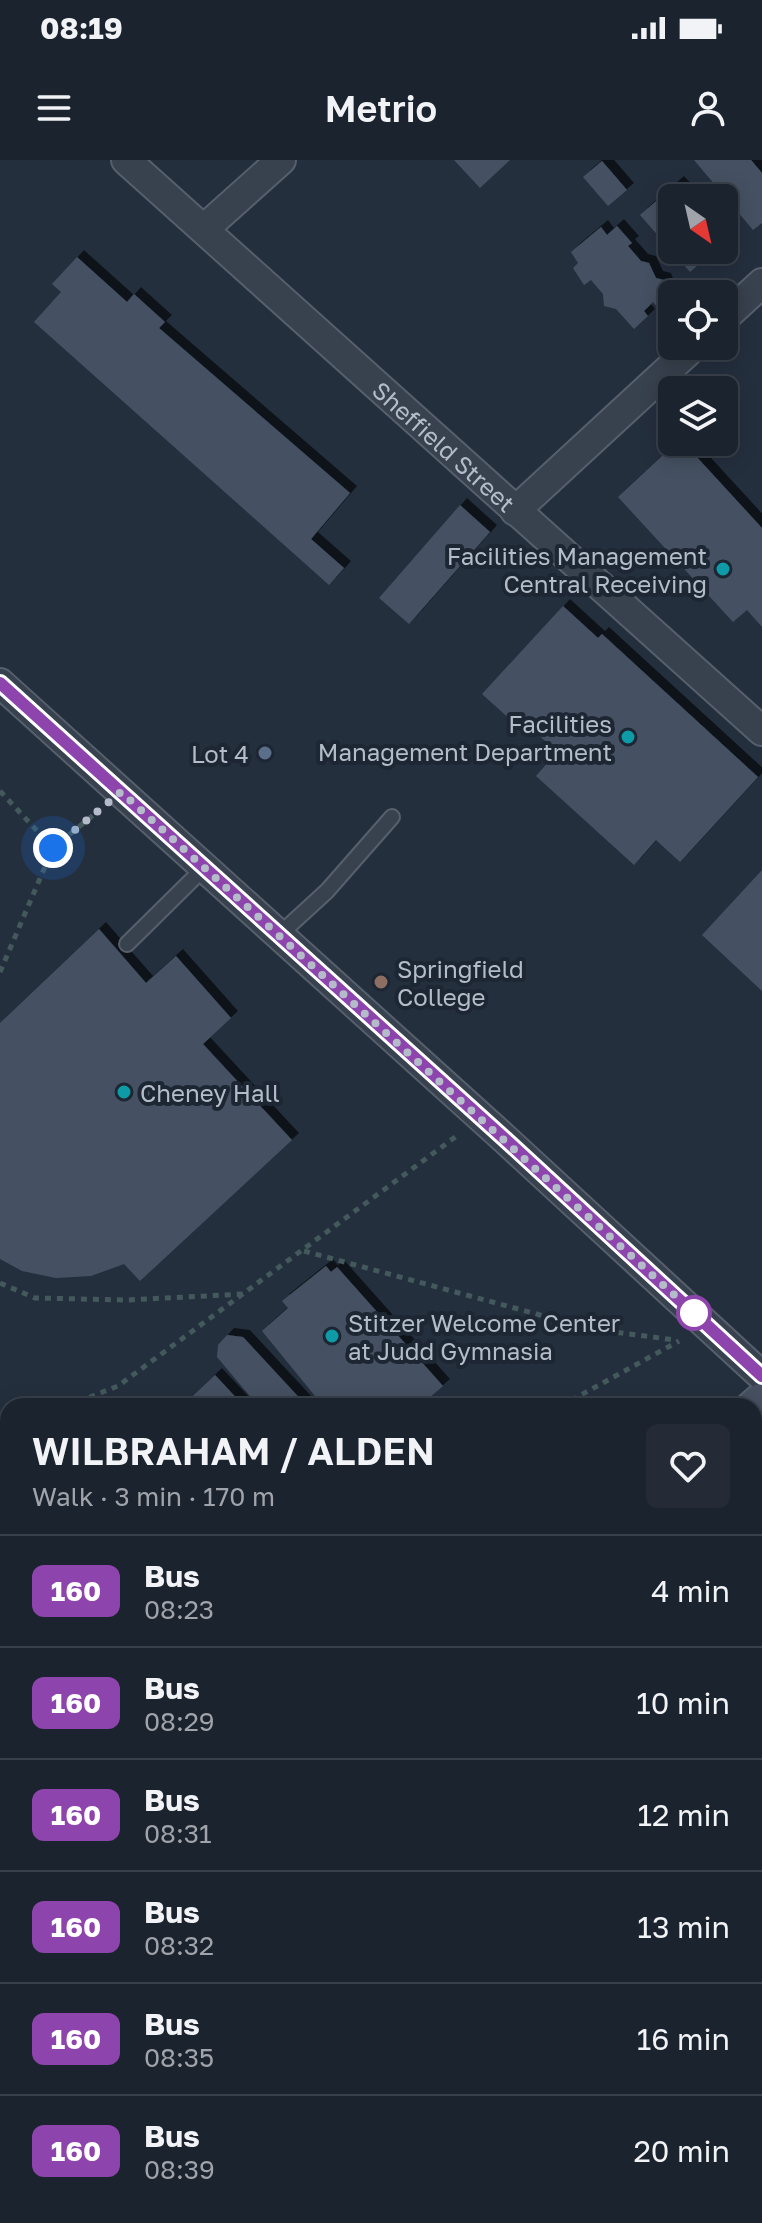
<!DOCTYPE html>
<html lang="en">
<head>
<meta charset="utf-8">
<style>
  :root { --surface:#1b232e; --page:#242b36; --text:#f1f3f6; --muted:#a0a4aa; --line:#39404a }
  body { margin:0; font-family:"Golos Text",sans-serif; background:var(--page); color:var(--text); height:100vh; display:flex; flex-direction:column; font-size:30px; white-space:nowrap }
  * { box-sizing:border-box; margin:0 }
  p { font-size:26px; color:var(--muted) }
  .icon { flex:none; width:44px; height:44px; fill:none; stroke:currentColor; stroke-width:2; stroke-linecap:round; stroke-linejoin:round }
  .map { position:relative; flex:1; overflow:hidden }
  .sheet { position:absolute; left:0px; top:1238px; width:762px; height:826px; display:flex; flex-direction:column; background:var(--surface); border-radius:24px 24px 0 0; box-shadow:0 4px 20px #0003,0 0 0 2px var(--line) }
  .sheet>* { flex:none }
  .badge { padding:0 16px; border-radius:12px; font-size:28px; line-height:52px }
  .needle { width:52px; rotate:146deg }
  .fabs { position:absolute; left:658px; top:24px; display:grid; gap:16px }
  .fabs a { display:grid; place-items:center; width:80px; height:80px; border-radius:12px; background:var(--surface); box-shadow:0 4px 20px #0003,0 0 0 2px var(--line); font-size:40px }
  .you { position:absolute; width:40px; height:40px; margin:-20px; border:6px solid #fff; border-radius:50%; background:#1a73e8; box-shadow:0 0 0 12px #1a73e833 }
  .map>.badge { position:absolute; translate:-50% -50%; box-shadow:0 0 0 4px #fff }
  .round { display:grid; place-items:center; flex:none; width:84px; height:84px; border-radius:12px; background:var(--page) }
  .head { display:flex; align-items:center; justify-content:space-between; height:136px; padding:0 32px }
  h1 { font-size:38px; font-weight:600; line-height:60px }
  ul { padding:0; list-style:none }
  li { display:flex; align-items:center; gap:24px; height:112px; padding:0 32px; border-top:2px solid var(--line) }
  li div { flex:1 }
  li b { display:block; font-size:30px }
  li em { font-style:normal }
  li .badge { min-width:88px; font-weight:700; text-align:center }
  .status { display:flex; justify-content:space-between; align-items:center; height:56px; padding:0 40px; background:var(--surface); direction:ltr }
  .status svg { height:22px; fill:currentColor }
  header { display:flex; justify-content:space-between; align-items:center; height:104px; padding:0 32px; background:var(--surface); font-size:36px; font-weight:600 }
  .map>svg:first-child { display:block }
  .green { fill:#263c3f }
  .building { fill:#455162; filter:url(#shadow) }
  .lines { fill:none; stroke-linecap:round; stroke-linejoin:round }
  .lane-casing { stroke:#565f6c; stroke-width:18 }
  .street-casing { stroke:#565f6c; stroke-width:32 }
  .secondary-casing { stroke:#565f6c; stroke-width:44 }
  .path { stroke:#44595c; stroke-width:5; stroke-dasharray:6 6; stroke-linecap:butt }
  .lane { stroke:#38414e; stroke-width:14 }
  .street { stroke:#38414e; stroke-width:28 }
  .secondary { stroke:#465061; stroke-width:40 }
  .line-casing { stroke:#fff; stroke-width:18 }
  .line { stroke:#8e44ad; stroke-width:12 }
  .walk { stroke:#b4bcc9; stroke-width:8; stroke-dasharray:0 14.4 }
  .culture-dot { fill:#0f9aa8; stroke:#1d2633; stroke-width:3 }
  .service-dot { fill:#5c6f8a; stroke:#1d2633; stroke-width:3 }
  .education-dot { fill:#8d6e63; stroke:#1d2633; stroke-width:3 }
  .stop-dot { fill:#fff; stroke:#8e44ad; stroke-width:4 }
  .labels { text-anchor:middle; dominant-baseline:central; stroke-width:8; stroke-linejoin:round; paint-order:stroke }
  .street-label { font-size:24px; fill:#b4bcc9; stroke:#1d2633 }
  .poi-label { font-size:24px; fill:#b4bcc9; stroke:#1d2633; text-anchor:end }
</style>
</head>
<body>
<div class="status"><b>08:19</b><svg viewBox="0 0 49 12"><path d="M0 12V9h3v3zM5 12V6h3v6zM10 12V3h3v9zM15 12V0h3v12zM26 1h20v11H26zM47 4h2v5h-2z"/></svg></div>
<header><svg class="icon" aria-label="menu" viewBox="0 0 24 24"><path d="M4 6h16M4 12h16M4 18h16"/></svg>Metrio<svg class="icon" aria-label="person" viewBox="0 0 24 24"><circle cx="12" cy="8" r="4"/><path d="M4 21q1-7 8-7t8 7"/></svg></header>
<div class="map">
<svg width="762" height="2063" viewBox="0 0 762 2063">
  <defs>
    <filter id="shadow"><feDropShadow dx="7" dy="-7" stdDeviation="0" flood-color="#0009"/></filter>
  </defs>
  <rect width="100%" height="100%" fill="#242f3e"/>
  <g class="green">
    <path d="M762,1948V2014L754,2004V1954Z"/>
    <path d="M214,2056H298L311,2063H211Z"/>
  </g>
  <g class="building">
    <path d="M454,0H510L480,28Z"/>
    <path d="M694,0H751L762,13V63L753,70Z"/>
    <path d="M602,1L627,30L608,46L583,17Z"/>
    <path d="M677,23L691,38H672V90H724V76L732,85L717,99L712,93L690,112L640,55Z"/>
    <path d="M617,66L632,83L628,86L641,101L649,103L656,118L664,120L670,137L658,148L653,142L644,151L648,156L634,169L616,149L604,146L603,134L591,120L584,125L573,108L578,103L571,92L601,67L607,75Z"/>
    <path d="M77,97L127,142L134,134L165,162L159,168L350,333L311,379L344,408L329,425L34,162L61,132L52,124Z"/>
    <path d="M677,282H683L762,368V467L747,450L733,462L618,337Z"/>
    <path d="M460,345L490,372L409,464L379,438Z"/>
    <path d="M563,446L598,478L602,474L758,617L680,702L656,680L634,705L536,616L557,592L518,556L513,562L482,534Z"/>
    <path d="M762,710V831L702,775Z"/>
    <path d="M99,769L146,823L176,796L231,858L203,884L292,980L140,1121L124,1104L91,1116L56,1118L22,1111L0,1099V863Z"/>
    <path d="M326,1106L331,1112L337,1107L443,1226L420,1246H258L217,1197L218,1185L227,1175L243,1177L306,1245L315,1236L262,1171L288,1148L282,1141Z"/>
    <path d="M215,1215L244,1246H182Z"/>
  </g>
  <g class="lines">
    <defs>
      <g id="lane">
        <path d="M279,775L327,731L392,657"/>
        <path d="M127,784L204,708"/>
        <path d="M754,1674L762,1665"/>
        <path d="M0,1977L8,1981"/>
      </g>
      <g id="street">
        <path id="s1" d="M126,0L762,571"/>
        <path d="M204,69L281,0"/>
        <path d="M724,158L762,123"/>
        <path d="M515,351L694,186"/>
        <path d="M0,523L506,980L762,1216"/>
      </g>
      <g id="secondary">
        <path d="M754,1251L762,1244"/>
        <path d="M27,2063L30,2056"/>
      </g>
    </defs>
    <use href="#lane" class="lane-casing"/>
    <use href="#street" class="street-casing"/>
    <use href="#secondary" class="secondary-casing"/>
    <g class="path">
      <path d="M0,631L53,688"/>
      <path d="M0,812L53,688L97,652"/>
      <path d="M304,1091L592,1169L675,1180"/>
      <path d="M0,1123L35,1138L127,1140L244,1134"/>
      <path d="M67,1246L118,1226L458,975"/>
      <path d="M561,1246L679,1181"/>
      <path d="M0,1271L8,1268"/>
      <path d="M754,1446L762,1448"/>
      <path d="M0,1535L8,1544"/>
      <path d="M0,1670L8,1634"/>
      <path d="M0,1682L8,1698"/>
      <path d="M324,2056L337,2063"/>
    </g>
    <use href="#lane" class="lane"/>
    <use href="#street" class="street"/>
    <use href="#secondary" class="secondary"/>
  </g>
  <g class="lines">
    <defs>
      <path id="line" d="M0,523L506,980L762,1216"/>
    </defs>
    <use href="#line" class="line-casing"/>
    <use href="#line" class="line"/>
    <path class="walk" d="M53,688L121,632L694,1153"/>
  </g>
  <g class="culture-dot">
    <circle cx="723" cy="409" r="8"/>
    <circle cx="628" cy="577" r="8"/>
    <circle cx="124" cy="932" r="8"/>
    <circle cx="332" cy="1176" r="8"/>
  </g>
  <circle class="service-dot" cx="265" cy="593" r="8"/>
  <circle class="education-dot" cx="381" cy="822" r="8"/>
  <circle class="stop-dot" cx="694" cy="1153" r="16"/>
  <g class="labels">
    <g class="street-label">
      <text stroke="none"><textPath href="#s1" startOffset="428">Sheffield Street</textPath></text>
    </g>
    <g class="poi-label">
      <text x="707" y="395">Facilities Management<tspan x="707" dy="28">Central Receiving</tspan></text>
      <text x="612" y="563">Facilities<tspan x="612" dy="28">Management Department</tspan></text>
      <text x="249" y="593">Lot 4</text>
      <text x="397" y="808" text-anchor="start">Springfield<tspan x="397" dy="28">College</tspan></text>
      <text x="140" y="932" text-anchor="start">Cheney Hall</text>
      <text x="348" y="1162" text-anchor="start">Stitzer Welcome Center<tspan x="348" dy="28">at Judd Gymnasia</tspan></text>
    </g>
  </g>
</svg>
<div class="fabs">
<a><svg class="needle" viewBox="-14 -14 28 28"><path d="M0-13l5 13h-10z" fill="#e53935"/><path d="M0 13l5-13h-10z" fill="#a0a4aa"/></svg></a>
<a><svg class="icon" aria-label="locate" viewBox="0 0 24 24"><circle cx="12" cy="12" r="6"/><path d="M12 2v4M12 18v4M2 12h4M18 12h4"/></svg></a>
<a><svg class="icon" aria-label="layers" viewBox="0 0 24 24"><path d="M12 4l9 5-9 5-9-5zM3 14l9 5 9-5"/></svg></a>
</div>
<div class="you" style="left:53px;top:688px"></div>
<section class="sheet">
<div class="head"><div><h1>WILBRAHAM / ALDEN</h1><p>Walk · 3 min · 170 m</p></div><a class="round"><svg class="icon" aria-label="heart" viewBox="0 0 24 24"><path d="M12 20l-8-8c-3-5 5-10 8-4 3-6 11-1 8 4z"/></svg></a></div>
<ul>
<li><span class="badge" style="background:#8e44ad;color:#fff">160</span><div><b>Bus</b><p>08:23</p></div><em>4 min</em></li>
<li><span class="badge" style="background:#8e44ad;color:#fff">160</span><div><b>Bus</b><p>08:29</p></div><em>10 min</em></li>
<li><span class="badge" style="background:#8e44ad;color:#fff">160</span><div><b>Bus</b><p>08:31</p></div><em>12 min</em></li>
<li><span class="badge" style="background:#8e44ad;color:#fff">160</span><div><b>Bus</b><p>08:32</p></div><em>13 min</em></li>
<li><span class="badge" style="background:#8e44ad;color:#fff">160</span><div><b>Bus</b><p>08:35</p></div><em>16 min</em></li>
<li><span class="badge" style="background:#8e44ad;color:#fff">160</span><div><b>Bus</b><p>08:39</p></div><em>20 min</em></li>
</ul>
</section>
</div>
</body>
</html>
